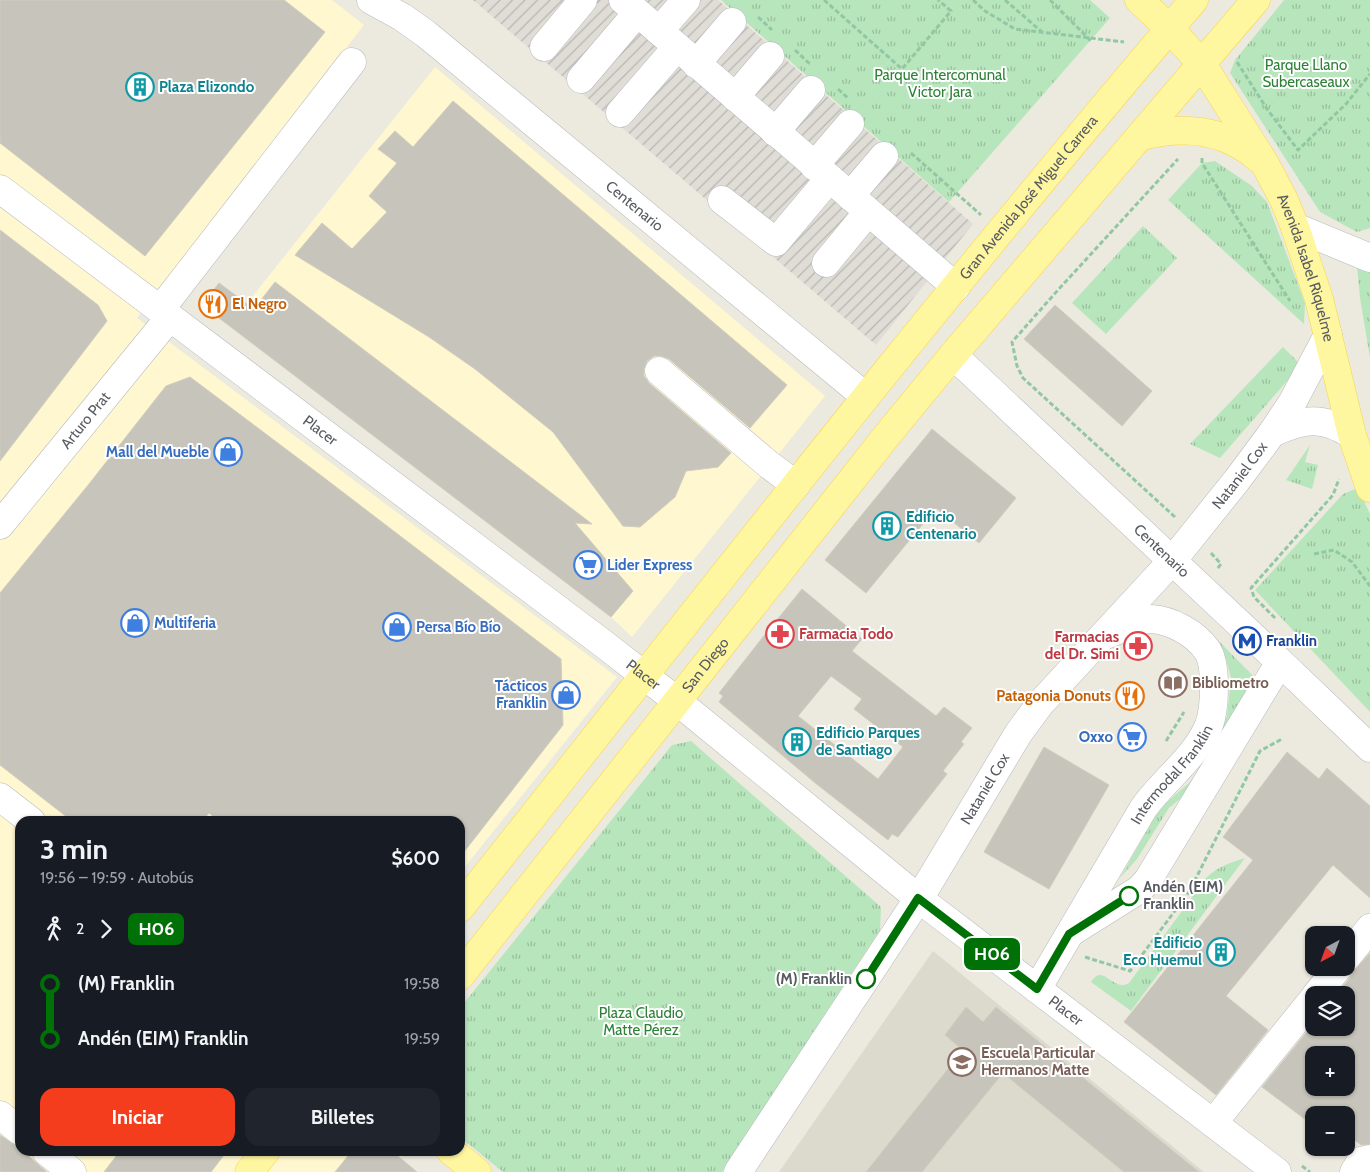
<!DOCTYPE html>
<html lang="es">
<head>
<meta charset="utf-8">
<style>
  :root { --surface:#171b24; --page:#20242c; --text:#f1f3f6; --muted:#9ea1a6; --accent:#f33d1d }
  body { margin:0; font-family:Cabin,sans-serif; background:var(--page); color:var(--text); height:100vh; display:flex; flex-direction:column; font-size:19px; white-space:nowrap }
  * { box-sizing:border-box; margin:0 }
  p { font-size:16px; color:var(--muted) }
  .icon { flex:none; width:28px; height:28px; fill:none; stroke:currentColor; stroke-width:2; stroke-linecap:round; stroke-linejoin:round }
  .map { position:relative; flex:1; overflow:hidden }
  .sheet { position:absolute; left:15px; top:816px; width:450px; height:340px; display:flex; flex-direction:column; background:var(--surface); border-radius:15px; box-shadow:0 1px 4px #0004 }
  .sheet>* { flex:none }
  .badge { padding:0 10px; border-radius:8px; font-size:18px; line-height:32px }
  .needle { width:32px; rotate:221deg }
  .controls { position:absolute; left:1305px; top:926px; display:grid; gap:10px }
  .controls a { display:grid; place-items:center; width:50px; height:50px; border-radius:10px; background:var(--surface); box-shadow:0 1px 4px #0004; font-size:25px }
  .map>.badge { position:absolute; translate:-50% -50%; box-shadow:0 0 0 2px #fff }
  .legs { display:flex; align-items:center; gap:8px; height:55px; padding:0 25px; font-size:16px }
  .legs p { margin-inline-start:auto }
  .headline { display:flex; align-items:center; justify-content:space-between; height:85px; padding:0 25px }
  h1 { font-size:28px; font-weight:700; line-height:38px }
  .cta { display:flex; gap:10px; margin-top:auto; padding:10px 25px }
  .cta a { flex:1; height:58px; border-radius:15px; background:var(--accent); color:#fff; font-size:20px; font-weight:700; line-height:58px; text-align:center }
  .cta a+a { background:var(--page); color:var(--text) }
  ul { padding:0 25px; list-style:none }
  li { display:flex; align-items:center; gap:18px; height:55px; font-size:19px }
  li i { display:grid; place-items:center; width:8px; height:100%; margin:0 6px; background:currentColor }
  li i::after { content:''; width:12px; height:12px; margin:-6px; border:4px solid; border-radius:50%; background:var(--surface) }
  li p { margin-inline-start:auto }
  li:first-child i { background:linear-gradient(#0000 50%,currentColor 0) }
  li:last-child i { background:linear-gradient(currentColor 50%,#0000 0) }
  .map>svg:first-child { display:block }
  .commercial { fill:#fff7d0 }
  .industrial { fill:url(#industrial-furrows) }
  .education { fill:#dcd9cd }
  .grass { fill:url(#grass-tufts) }
  .building { fill:#c7c4bb; stroke:#d1ccbc; fill-rule:evenodd }
  .lines { fill:none; stroke-linecap:round; stroke-linejoin:round }
  .minor-casing { stroke:#b7b9bf; stroke-width:29 }
  .major-casing { stroke:#f9d54a; stroke-width:29 }
  .path { stroke:#92c7a4; stroke-width:3; stroke-dasharray:5 2.5; stroke-linecap:butt }
  .minor { stroke:#fff; stroke-width:28 }
  .major { stroke:#fff6a0; stroke-width:28 }
  .line-1-casing { stroke:#fff; stroke-width:11 }
  .line-1 { stroke:#007106; stroke-width:8 }
  .stop-1-dot { fill:#fff; stroke:#007106; stroke-width:2.5 }
  .labels { text-anchor:middle; dominant-baseline:central; stroke-width:4; stroke-linejoin:round; paint-order:stroke }
  .park-label { font-size:15px; fill:#2e8238; stroke:#fff }
  .culture-label { font-size:15px; font-weight:bold; fill:#0d838f; stroke:#fff; text-anchor:start }
  .street-label { font-size:15px; fill:#585b61; stroke:#fff }
  .food-label { font-size:15px; font-weight:bold; fill:#c56008; stroke:#fff; text-anchor:start }
  .shop-label { font-size:15px; font-weight:bold; fill:#366cbe; stroke:#fff; text-anchor:end }
  .health-label { font-size:15px; font-weight:bold; fill:#be3a42; stroke:#fff; text-anchor:start }
  .transit-label { font-size:15px; font-weight:bold; fill:#164399; stroke:#fff; text-anchor:start }
  .education-label { font-size:15px; font-weight:bold; fill:#785e54; stroke:#fff; text-anchor:start }
  .stop-label { font-size:15px; font-weight:bold; fill:#585b61; stroke:#fff; text-anchor:start }
</style>
</head>
<body>
<div class="map">
<svg width="1370" height="1172" viewBox="0 0 1370 1172">
  <defs>
    <pattern id="industrial-furrows" width="10" height="10" patternUnits="userSpaceOnUse" patternTransform="scale(1.25)"><rect width="10" height="10" fill="#dfddd6"/><path d="M-1 1l2-2M0 10L10 0M9 11l2-2" fill="none" stroke="#b8b6b1"/></pattern>
    <pattern id="grass-tufts" width="24" height="20" patternUnits="userSpaceOnUse" patternTransform="scale(1.25)"><rect width="24" height="20" fill="#b8e6bc"/><path d="M3 7l-1-3M5 7V3M7 7l1-3M15 17l-1-3M17 17v-4M19 17l1-3" fill="none" stroke="#98bd9c"/></pattern>
  </defs>
  <rect width="100%" height="100%" fill="#eceade"/>
  <g class="commercial">
    <path d="M0,0H332L364,25L137,318L617,677L460,873V821H20V1151H406L390,1172H0Z"/>
    <path d="M435,67L825,396L632,637L611,617L229,326Z"/>
  </g>
  <path class="industrial" d="M473,0H718L973,224L876,345Z"/>
  <path class="education" d="M933,951L1204,1172H779Z"/>
  <g class="grass">
    <path d="M721,0H1090L1110,18L949,202Z"/>
    <path d="M1284,0H1370V228L1357,232L1320,212L1230,73L1235,60Z"/>
    <path d="M1215,161L1252,186L1267,202L1305,303L1304,324L1168,200L1202,163Z"/>
    <path d="M1143,226L1177,258L1106,334L1072,303Z"/>
    <path d="M1356,256L1370,263V358L1360,298Z"/>
    <path d="M1283,347L1301,365L1220,458L1190,444Z"/>
    <path d="M1310,445L1305,462L1318,465L1312,489L1286,480Z"/>
    <path d="M1358,488L1370,514V712L1255,590L1343,494Z"/>
    <path d="M1207,629L1258,681L1192,789L1169,808L1137,859L1120,878L1160,808L1190,782L1196,774L1219,735L1227,716L1231,678L1226,659L1222,649Z"/>
    <path d="M691,741L881,907L880,930L722,1172H503L460,1137V1008L672,745Z"/>
    <path d="M1245,858L1131,1011L1091,982C1104,962 1112,993 1129,983L1207,877C1219,866 1230,863 1245,858Z"/>
  </g>
  <g class="building">
    <path d="M0,0H284L325,32L145,256L0,143Z"/>
    <path d="M453,101L787,385L750,428L669,359L661,356H654L647,361L644,369V376L649,383L731,453L718,467L686,471L675,497L640,527L623,526L553,432L475,369L429,337L295,255L322,223L352,249L387,212L369,196L397,163L378,149L395,131L413,147Z"/>
    <path d="M0,230L98,305L107,321L0,461Z"/>
    <path d="M275,282L592,524L575,523L633,591L611,617L202,305L219,283L254,309Z"/>
    <path d="M1055,305L1152,391L1122,426L1024,339Z"/>
    <path d="M190,377L323,477L561,659L563,725L460,857V821H219L209,813L202,821H72L0,765V593L89,484L166,386Z"/>
    <path d="M932,429L1016,498L979,543L936,508L866,593L825,560Z"/>
    <path d="M802,589L862,639L852,651L936,716L944,707L972,728L961,742L964,744L943,771L947,774L898,837L892,834L888,840L814,782L719,702L723,696L719,693L759,642ZM831,676L862,699L854,709L903,747L878,779L798,716Z"/>
    <path d="M1044,747L1109,785L1049,889L984,852Z"/>
    <path d="M1287,752L1319,779L1327,768L1370,806V898L1333,865L1226,996L1268,1030L1216,1095L1124,1022L1253,860L1223,837Z"/>
    <path d="M1370,953V1144L1361,1145L1346,1133V1115H1324L1314,1106V1126L1262,1087L1314,1023V1028H1346V995H1336L1350,978L1353,972ZM1314,1055H1346V1088H1314Z"/>
    <path d="M966,1007L983,1022L996,1007L1199,1172H1124L1003,1073L922,1172H866L963,1050L945,1035Z"/>
    <path d="M0,1135L16,1146L20,1149V1151H23L47,1172H0Z"/>
    <path d="M120,1151H227L211,1172H104Z"/>
    <path d="M352,1151H392L417,1172H335Z"/>
  </g>
  <g class="lines">
    <defs>
      <g id="minor">
        <path id="s1" d="M371,0L402,17L426,34L866,397"/>
        <path d="M623,0L956,287"/>
        <path d="M659,31L686,0"/>
        <path d="M544,47L583,0"/>
        <path d="M696,64L732,22"/>
        <path d="M581,79L637,13"/>
        <path d="M735,97L770,56"/>
        <path d="M620,113L677,47"/>
        <path d="M775,132L811,90"/>
        <path d="M814,166L850,124"/>
        <path id="s2" d="M0,189L605,645L677,701L918,898L1277,1172"/>
        <path d="M850,196L884,156"/>
        <path d="M722,200L776,242L829,179"/>
        <path d="M1295,227L1370,258"/>
        <path d="M826,263L868,212"/>
        <path d="M160,310L352,62"/>
        <path id="s3" d="M953,355L1280,662L1370,748"/>
        <path d="M659,371L768,464L796,485"/>
        <path d="M1272,433C1303,419 1322,415 1352,435"/>
        <path id="s4" d="M0,525L170,317"/>
        <path d="M0,797L31,821"/>
        <path d="M1073,931L1140,889L1148,880L1280,662"/>
        <path d="M1346,958L1370,928"/>
        <path id="s5" d="M1037,989L1143,809C1163,780 1195,759 1209,725C1215,709 1217,664 1207,650C1195,633 1171,620 1151,619C1141,619 1119,630 1108,634"/>
        <path d="M1316,995L1338,968"/>
        <path d="M0,1115L20,1131"/>
        <path d="M1213,1123L1314,998"/>
        <path d="M46,1151L72,1172"/>
        <path id="s6" d="M738,1172L928,884L1018,734L1040,704L1172,561L1237,480L1272,433L1292,403L1328,335"/>
        <path d="M1354,1172L1361,1161L1370,1159"/>
      </g>
      <g id="major">
        <path id="s7" d="M1139,0L1169,28L1202,64L1265,164L1284,200L1295,227L1319,299L1352,435L1370,488"/>
        <path d="M1139,137C1182,125 1224,129 1258,158"/>
        <path id="s8" d="M460,908C702,603 941,296 1194,0"/>
        <path id="s9" d="M460,976L888,434L953,355L1256,0"/>
        <path d="M451,1151L477,1172"/>
        <path d="M249,1172L266,1151"/>
      </g>
    </defs>
    <use href="#minor" class="minor-casing"/>
    <use href="#major" class="major-casing"/>
    <g class="path">
      <path d="M824,0L902,69L951,11L938,0"/>
      <path d="M973,0L985,11L1015,29L1124,42"/>
      <path d="M1005,0L1042,32"/>
      <path d="M1050,0L1091,41"/>
      <path d="M758,17L772,30"/>
      <path d="M795,50L811,65"/>
      <path d="M1237,62L1267,109L1298,150L1346,104L1370,74"/>
      <path d="M838,89L848,98"/>
      <path d="M911,153L981,215"/>
      <path d="M1202,158V163L1290,301"/>
      <path d="M1175,517L1023,378L1017,366L1012,342L1058,290L1178,159"/>
      <path d="M1211,553L1221,564L1217,569"/>
      <path d="M1314,554L1334,550L1352,562L1370,586"/>
      <path d="M1275,618L1254,597L1251,588L1333,495L1339,479"/>
      <path d="M1166,741L1184,712"/>
      <path d="M1085,957L1130,971L1189,892L1260,751L1282,739"/>
      <path d="M1302,1166L1310,1172"/>
    </g>
    <use href="#minor" class="minor"/>
    <use href="#major" class="major"/>
  </g>
  <g class="lines">
    <defs>
      <path id="line-1" d="M866,979L918,898L1037,989L1069,934L1129,896"/>
    </defs>
    <use href="#line-1" class="line-1-casing"/>
    <use href="#line-1" class="line-1"/>
  </g>
  <defs>
    <symbol id="building-ring" viewBox="-11 -11 22 22"><circle r="9.5" fill="#fff" stroke="#0f9aa8" stroke-width="1.5"/><path d="M-4-6H4V6H1V3H-1V6H-4ZM-2.5-4.3h1.7v1.8h-1.7ZM.8-4.3h1.7v1.8H.8ZM-2.5-1h1.7V.8h-1.7ZM.8-1h1.7V.8H.8Z" fill="#0f9aa8"/></symbol>
    <symbol id="restaurant-ring" viewBox="-11 -11 22 22"><circle r="9.5" fill="#fff" stroke="#e8710a" stroke-width="1.5"/><path d="M-5-6h1v4h1v-4h1v4h1v-4h1v5L-1.5 .5V6h-2V.5L-5-1ZM5-6V6H3V1.5H1.5Q1.5-4 5-6Z" fill="#e8710a"/></symbol>
    <symbol id="shop-ring" viewBox="-11 -11 22 22"><circle r="9.5" fill="#fff" stroke="#3f7fe0" stroke-width="1.5"/><path d="M-5-2.5h2.3a2.7 3.5 0 0 1 5.4 0H5L5.5 6h-11ZM-1.5-2.5h3a1.5 2.3 0 0 0-3 0Z" fill="#3f7fe0"/></symbol>
    <symbol id="supermarket-ring" viewBox="-11 -11 22 22"><circle r="9.5" fill="#fff" stroke="#3f7fe0" stroke-width="1.5"/><path d="M-6-5.5h2.5l.6 2H6L4.5 2H-2.5L-4.4-4H-6ZM-1.5 3.2a1.3 1.3 0 1 0 .1 0ZM3 3.2a1.3 1.3 0 1 0 .1 0Z" fill="#3f7fe0"/></symbol>
    <symbol id="pharmacy-ring" viewBox="-11 -11 22 22"><circle r="9.5" fill="#fff" stroke="#e0444e" stroke-width="1.5"/><path d="M-2-6h4v4h4v4h-4v4h-4v-4h-4v-4h4Z" fill="#e0444e"/></symbol>
    <symbol id="metro-ring" viewBox="-11 -11 22 22"><circle r="9.5" fill="#fff" stroke="#1a4fb4" stroke-width="1.5"/><path d="M-5.5 5V-5H-3L0 0L3-5H5.5V5H3V-.5L0 4L-3-.5V5Z" fill="#1a4fb4"/></symbol>
    <symbol id="library-ring" viewBox="-11 -11 22 22"><circle r="9.5" fill="#fff" stroke="#8d6e63" stroke-width="1.5"/><path d="M-6-4Q-3-5.5-.7-3.5V5Q-3 3-6 4ZM6-4Q3-5.5 .7-3.5V5Q3 3 6 4Z" fill="#8d6e63"/></symbol>
    <symbol id="school-ring" viewBox="-11 -11 22 22"><circle r="9.5" fill="#fff" stroke="#8d6e63" stroke-width="1.5"/><path d="M0-5L7-2L0 1L-7-2ZM-4 1L0 2.5L4 1V4Q0 6-4 4Z" fill="#8d6e63"/></symbol>
  </defs>
  <g fill-rule="evenodd">
    <use href="#building-ring" x="124" y="71" width="32" height="32"/>
    <use href="#restaurant-ring" x="197" y="288" width="32" height="32"/>
    <use href="#shop-ring" x="212" y="436" width="32" height="32"/>
    <use href="#building-ring" x="871" y="510" width="32" height="32"/>
    <use href="#supermarket-ring" x="572" y="549" width="32" height="32"/>
    <use href="#shop-ring" x="119" y="607" width="32" height="32"/>
    <use href="#shop-ring" x="381" y="611" width="32" height="32"/>
    <use href="#pharmacy-ring" x="764" y="618" width="32" height="32"/>
    <use href="#metro-ring" x="1231" y="625" width="32" height="32"/>
    <use href="#pharmacy-ring" x="1122" y="630" width="32" height="32"/>
    <use href="#library-ring" x="1157" y="667" width="32" height="32"/>
    <use href="#shop-ring" x="550" y="679" width="32" height="32"/>
    <use href="#restaurant-ring" x="1114" y="680" width="32" height="32"/>
    <use href="#supermarket-ring" x="1116" y="721" width="32" height="32"/>
    <use href="#building-ring" x="781" y="726" width="32" height="32"/>
    <use href="#building-ring" x="1205" y="936" width="32" height="32"/>
    <use href="#school-ring" x="946" y="1046" width="32" height="32"/>
  </g>
  <g class="stop-1-dot">
    <circle cx="1129" cy="896" r="9"/>
    <circle cx="866" cy="979" r="9"/>
  </g>
  <g class="labels">
    <g class="park-label">
      <text x="1306" y="65">Parque Llano<tspan x="1306" dy="17">Subercaseaux</tspan></text>
      <text x="940" y="75">Parque Intercomunal<tspan x="940" dy="17">Victor Jara</tspan></text>
      <text x="641" y="1013">Plaza Claudio<tspan x="641" dy="17">Matte Pérez</tspan></text>
    </g>
    <g class="culture-label">
      <text x="159" y="87">Plaza Elizondo</text>
      <text x="906" y="517">Edificio<tspan x="906" dy="17">Centenario</tspan></text>
      <text x="816" y="733">Edificio Parques<tspan x="816" dy="17">de Santiago</tspan></text>
      <text x="1202" y="943" text-anchor="end">Edificio<tspan x="1202" dy="17">Eco Huemul</tspan></text>
    </g>
    <g class="street-label">
      <text stroke="none"><textPath href="#s8" startOffset="910">Gran Avenida José Miguel Carrera</textPath></text>
      <text stroke="none"><textPath href="#s1" startOffset="335">Centenario</textPath></text>
      <text stroke="none"><textPath href="#s7" startOffset="320">Avenida Isabel Riquelme</textPath></text>
      <text stroke="none"><textPath href="#s4" startOffset="135">Arturo Prat</textPath></text>
      <text stroke="none"><textPath href="#s2" startOffset="401">Placer</textPath></text>
      <text stroke="none"><textPath href="#s6" startOffset="861">Nataniel Cox</textPath></text>
      <text stroke="none"><textPath href="#s3" startOffset="286">Centenario</textPath></text>
      <text stroke="none"><textPath href="#s9" startOffset="396">San Diego</textPath></text>
      <text stroke="none"><textPath href="#s2" startOffset="806">Placer</textPath></text>
      <text stroke="none"><textPath href="#s5" startOffset="254">Intermodal Franklin</textPath></text>
      <text stroke="none"><textPath href="#s6" startOffset="456">Nataniel Cox</textPath></text>
      <text stroke="none"><textPath href="#s2" startOffset="1346">Placer</textPath></text>
    </g>
    <g class="food-label">
      <text x="232" y="304">El Negro</text>
      <text x="1111" y="696" text-anchor="end">Patagonia Donuts</text>
    </g>
    <g class="shop-label">
      <text x="209" y="452">Mall del Mueble</text>
      <text x="607" y="565" text-anchor="start">Lider Express</text>
      <text x="154" y="623" text-anchor="start">Multiferia</text>
      <text x="416" y="627" text-anchor="start">Persa Bío Bío</text>
      <text x="547" y="686">Tácticos<tspan x="547" dy="17">Franklin</tspan></text>
      <text x="1113" y="737">Oxxo</text>
    </g>
    <g class="health-label">
      <text x="799" y="634">Farmacia Todo</text>
      <text x="1119" y="637" text-anchor="end">Farmacias<tspan x="1119" dy="17">del Dr. Simi</tspan></text>
    </g>
    <g class="transit-label">
      <text x="1266" y="641">Franklin</text>
    </g>
    <g class="education-label">
      <text x="1192" y="683">Bibliometro</text>
      <text x="981" y="1053">Escuela Particular<tspan x="981" dy="17">Hermanos Matte</tspan></text>
    </g>
    <g class="stop-label">
      <text x="1143" y="887">Andén (EIM)<tspan x="1143" dy="17">Franklin</tspan></text>
      <text x="852" y="979" text-anchor="end">(M) Franklin</text>
    </g>
  </g>
</svg>
<div class="controls">
<a><svg class="needle" viewBox="-14 -14 28 28"><path d="M0-13l5 13h-10z" fill="#e53935"/><path d="M0 13l5-13h-10z" fill="#9ea1a6"/></svg></a>
<a><svg class="icon" aria-label="layers" viewBox="0 0 24 24"><path d="M12 4l9 5-9 5-9-5zM3 14l9 5 9-5"/></svg></a>
<a>+</a>
<a>−</a>
</div>
<b class="badge" style="left:992px;top:954px;background:#007106;color:#fff">H06</b>
<section class="sheet">
<div class="headline"><div><h1>3 min</h1><p>19:56 – 19:59 · Autobús</p></div><b>$600</b></div>
<div class="legs"><svg class="icon" aria-label="walk" viewBox="0 0 24 24"><circle cx="13" cy="4" r="2"/><path d="M13 8l-2 6 4 7M11 14l-3 7M7 12l3-4h3l4 4"/></svg>2<svg class="icon" aria-label="forward" viewBox="0 0 24 24"><path d="M9 5l7 7-7 7"/></svg><b class="badge" style="background:#007106;color:#fff">H06</b></div>
<ul>
<li><i style="color:#007106"></i><b>(M) Franklin</b><p>19:58</p></li>
<li><i style="color:#007106"></i><b>Andén (EIM) Franklin</b><p>19:59</p></li>
</ul>
<div class="cta"><a>Iniciar</a><a>Billetes</a></div>
</section>
</div>
</body>
</html>
